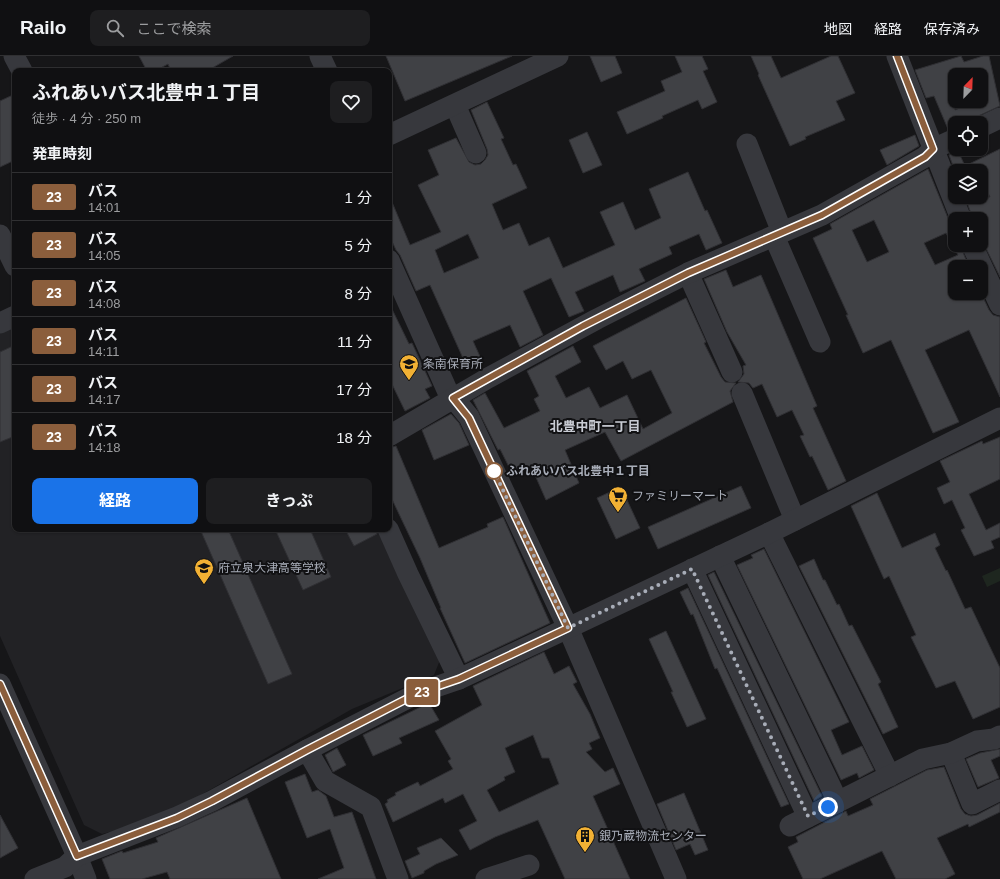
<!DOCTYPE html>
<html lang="ja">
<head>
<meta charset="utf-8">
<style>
  :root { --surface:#101012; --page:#1e1e20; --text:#f1f3f6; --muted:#9c9d9f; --line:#303032; --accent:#1a73e8 }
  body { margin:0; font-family:Arial,"Noto Sans JP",sans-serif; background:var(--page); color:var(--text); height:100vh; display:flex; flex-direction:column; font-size:15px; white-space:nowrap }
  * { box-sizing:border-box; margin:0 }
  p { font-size:13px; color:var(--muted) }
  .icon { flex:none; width:22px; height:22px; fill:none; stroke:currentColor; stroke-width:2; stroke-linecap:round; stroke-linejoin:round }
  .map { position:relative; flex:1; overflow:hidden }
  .details { position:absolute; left:12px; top:12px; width:380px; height:464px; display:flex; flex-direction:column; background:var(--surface); border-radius:8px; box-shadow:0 1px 3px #0004,0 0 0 1px var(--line) }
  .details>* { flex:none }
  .badge { padding:0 8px; border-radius:3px; font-size:14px; line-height:26px }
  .needle { width:26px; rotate:23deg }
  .tools { position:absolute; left:948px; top:12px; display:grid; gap:8px }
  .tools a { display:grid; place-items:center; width:40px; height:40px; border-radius:8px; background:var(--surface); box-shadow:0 1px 3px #0004,0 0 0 1px var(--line); font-size:20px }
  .you { position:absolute; width:20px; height:20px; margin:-10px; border:3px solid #fff; border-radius:50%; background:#1a73e8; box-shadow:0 0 0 6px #1a73e833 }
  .map>.badge { position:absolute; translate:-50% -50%; box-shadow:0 0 0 2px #fff }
  h2 { padding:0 20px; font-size:15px; line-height:36px }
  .round { display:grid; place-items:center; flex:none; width:42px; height:42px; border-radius:8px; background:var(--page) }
  .summary { display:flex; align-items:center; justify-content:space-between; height:68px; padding:0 20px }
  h1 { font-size:19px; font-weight:700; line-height:30px }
  .cta { display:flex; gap:8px; margin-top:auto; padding:8px 20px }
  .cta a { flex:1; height:46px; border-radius:8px; background:var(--accent); color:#fff; font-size:16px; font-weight:700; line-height:46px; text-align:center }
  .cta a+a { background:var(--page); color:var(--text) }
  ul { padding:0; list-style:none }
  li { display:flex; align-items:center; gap:12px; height:48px; padding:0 20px; border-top:1px solid var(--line) }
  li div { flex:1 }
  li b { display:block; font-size:15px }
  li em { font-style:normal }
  li .badge { min-width:44px; font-weight:700; text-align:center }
  header { display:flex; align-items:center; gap:24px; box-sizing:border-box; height:56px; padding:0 20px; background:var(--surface); border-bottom:1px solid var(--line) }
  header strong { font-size:19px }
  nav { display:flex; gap:22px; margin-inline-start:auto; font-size:14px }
  .search { width:280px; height:36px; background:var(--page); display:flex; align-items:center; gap:10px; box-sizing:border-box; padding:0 14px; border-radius:8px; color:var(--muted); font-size:15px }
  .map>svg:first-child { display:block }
  .built { fill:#222225 }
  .green { fill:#1e261f }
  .building { fill:#404145; stroke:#303034; fill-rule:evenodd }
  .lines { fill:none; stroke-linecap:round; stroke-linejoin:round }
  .minor { stroke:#37383d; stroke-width:21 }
  .line-casing { stroke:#fff; stroke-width:9 }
  .line { stroke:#8b5e3c; stroke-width:6 }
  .walk { stroke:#a8adb8; stroke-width:4; stroke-dasharray:0 7.2 }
  .stop-dot { fill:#fff; stroke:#8b5e3c; stroke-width:2 }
  .labels { text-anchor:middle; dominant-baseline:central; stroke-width:4; stroke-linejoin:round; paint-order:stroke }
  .poi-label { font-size:12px; fill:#a8adb8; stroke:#111113; text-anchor:start }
  .stop-label { font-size:12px; font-weight:bold; fill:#a8adb8; stroke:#111113; text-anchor:start }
  .neighbourhood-label { font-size:13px; font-weight:bold; fill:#c9ccd4; stroke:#111113 }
</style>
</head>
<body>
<header>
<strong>Railo</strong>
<div class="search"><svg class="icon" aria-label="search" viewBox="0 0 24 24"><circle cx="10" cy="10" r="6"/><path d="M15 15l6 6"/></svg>ここで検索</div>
<nav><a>地図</a><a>経路</a><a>保存済み</a></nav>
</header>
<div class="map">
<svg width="1000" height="823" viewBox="0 0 1000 823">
  <rect width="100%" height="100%" fill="#161618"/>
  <path class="built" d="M15,269V473H383L440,604L434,619L352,653L192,744L140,768L102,778L84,769L0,580V277Z"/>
  <path class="green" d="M1000,512V525L987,531L982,520Z"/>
  <g class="building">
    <path d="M139,0H233L207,15H171L168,8L155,15H147Z"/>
    <path d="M386,0H512L405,45Z"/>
    <path d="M590,0H615L622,17L601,26Z"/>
    <path d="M675,0H702L708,13L703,15L717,46L702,53L698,44L662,60L663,62L627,78L617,56L665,35L661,25L682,16Z"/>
    <path d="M751,0H771L781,22L831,0H838L855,37L836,45L845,64L805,81L806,83L790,90L758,19L759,18Z"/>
    <path d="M961,0L964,6L983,0H989L1000,50L963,67H955V71L948,73L934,40L926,42L915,14ZM955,19H981L984,42L981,45H976L955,54Z"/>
    <path d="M15,38V104L0,111V45Z"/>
    <path d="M487,46L504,82L501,83L513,109L516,108L527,132L492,148L503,174L519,167L529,190L549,181L563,212L615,189L600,156L623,146L635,174L661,162L649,133L688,116L705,155L707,154L722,187L706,194L699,178L669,191L672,198L639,213L645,225L620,236L613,219L575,236L584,255L569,261L551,222L523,235L543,279L520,291L510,269L473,285L482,305L467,311L430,229L416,235L400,199L396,194L389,179V139L410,189L441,176L418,129L439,119L428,94L456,82L469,106L475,109L481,108L485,104L488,99L487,93L471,54ZM468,178L479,202L444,217L435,194Z"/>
    <path d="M587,76L602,109L583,117L569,84Z"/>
    <path d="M915,79L919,90L887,109L880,94Z"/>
    <path d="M1000,93V221L981,182V163H973L965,141H990L981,123V115H955L949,99L958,95L965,110Z"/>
    <path d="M928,113L950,167L955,173V189H960L969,211H955V237H981L989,254L993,259L1000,261V341L969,274L925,294L959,366L933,377L891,284L863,297L846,259H848L813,182L832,173L830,168ZM874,164L889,196L867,206L852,174ZM946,177L958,199L935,209L924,187Z"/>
    <path d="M726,214L733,231L761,219L817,350L813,352L846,425L828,434L812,400L810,401L800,380L804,379L792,354L777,361L762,328L753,332L749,327L738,326L744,318L743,310L746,309L727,276L704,223Z"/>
    <path d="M686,242L706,286L704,287L721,321L725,326L736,327L730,335L733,346L621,405L605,376L565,394L579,427L546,444L531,410L513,419L500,393L498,394L473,344L485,337L504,372L540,355L534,343L539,340L527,315L573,290L581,306L555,320L566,342L589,331L600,352L627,339L643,373L672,357L651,314L632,323L623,305L606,314L593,290Z"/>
    <path d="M389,247L409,288L412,287L432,330L425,333L430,342L405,355L389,322Z"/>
    <path d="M15,289V380L0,386V296Z"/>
    <path d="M451,358L459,367L469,389L434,404L422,374Z"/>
    <path d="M1000,381V423L969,438L986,474L1000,467V481L991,485L994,492L974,500L961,474L965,472L952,444L944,448L937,432L950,426L940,405L982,385L983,388Z"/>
    <path d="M396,390L439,492L488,471L487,468L503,461L550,567L465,607L440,552H441L420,502L389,437V392Z"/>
    <path d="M741,430L751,452L658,493L648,471Z"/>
    <path d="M621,431L640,472L616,483L597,442Z"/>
    <path d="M877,437L902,492L935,477L940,489L935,492L946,515L947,514L965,553L971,551L1000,612V651L973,663L955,625L936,632L911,581L916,579L889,520L884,523L851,450Z"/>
    <path d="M200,473H228L292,618L268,628Z"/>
    <path d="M275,473H310L331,521L303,534Z"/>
    <path d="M345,473H376L377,478L354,490Z"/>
    <path d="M764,493L849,666L831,674L842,699L862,690L874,714L859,722L857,717L841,724L737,509L753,502L751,499Z"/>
    <path d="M814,503L823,524H825L837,549L839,548L849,570L852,569L881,626L878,628L898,671L883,678L799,510Z"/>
    <path d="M714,516L822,740L814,745L708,519Z"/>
    <path d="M688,532L789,748L781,751L728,636L717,612L715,613L693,558L691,559L680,536Z"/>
    <path d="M666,575L706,663L687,671L671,636H673L649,583Z"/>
    <path d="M544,596L554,618L569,610L577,626L573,628L590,658L600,682L589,687L592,693L586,696L605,716L613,712L620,728L593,740L630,823H565L538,764L495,781L470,794L459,774L477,765L463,738L445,747L443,742L393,766L385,748L388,746L387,744L396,739L395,737L418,726L420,730L453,713L448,705L451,703L435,675L482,649L473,630ZM533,679L542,702H549L559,728L499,756L487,734L505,724L504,721L515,716L505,692Z"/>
    <path d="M429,647L439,664L399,682L402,687L373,700L363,679Z"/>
    <path d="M337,692L346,709L333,716L325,699Z"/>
    <path d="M1000,693V700L991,704L999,722L978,731L966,703L980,697Z"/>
    <path d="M944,711L961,753L965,758L971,760L977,759L1000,747V756L969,771L968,768L937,782L955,818L945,823H896L882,795L820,823H803L788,791L798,786L796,781L846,755L848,760L873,749L870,743L927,714Z"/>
    <path d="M305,718L312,736L318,734L326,740L334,761L352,756L376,823H318L344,812L330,773L307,782L285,726Z"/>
    <path d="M684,737L708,794L695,799L690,788L676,794L657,748Z"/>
    <path d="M247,742L281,823H170L167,816L142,823H110L102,803L122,795L123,797L158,786L156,782Z"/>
    <path d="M0,759L18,792L0,802Z"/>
    <path d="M441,782L458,799L436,808L424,815V817L412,822L405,805L420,798L417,792Z"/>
  </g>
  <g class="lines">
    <g class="minor">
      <path d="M14,0L22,15"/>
      <path d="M320,0L327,15"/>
      <path d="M897,0L961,163"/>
      <path d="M455,49L476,97"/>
      <path d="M981,71L1000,62"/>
      <path d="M389,79L558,0"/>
      <path d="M747,88L782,176"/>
      <path d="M0,179L15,210"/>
      <path d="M774,180L820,286"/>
      <path d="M972,189L1000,249"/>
      <path d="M389,204L447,334L469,361L568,572L676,823"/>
      <path d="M688,217L732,316"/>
      <path d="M0,267L15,260"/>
      <path d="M742,337L795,464"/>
      <path d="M389,380L488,322L597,263L688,217L822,159L925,101L933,93L955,83"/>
      <path d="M388,473L408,518L459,623"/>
      <path d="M769,477L890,720"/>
      <path d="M720,500L838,746"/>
      <path d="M692,513L808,761"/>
      <path d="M0,628L77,800L86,823"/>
      <path d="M307,694L325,725L371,751L398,823"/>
      <path d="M951,697L972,748L1000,734"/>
      <path d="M790,770L923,703L951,697L977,685L994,683L1000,680"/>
      <path d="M35,823L65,811L77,800L177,761L212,745L307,694L418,637L459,623L568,572L769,477L1000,362"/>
      <path d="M486,823L529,809"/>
    </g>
  </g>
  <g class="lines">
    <defs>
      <path id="line" d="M0,628L77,800L177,762L212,745L307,694L418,637L459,623L568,572L469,362L453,342L583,270L688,217L822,159L925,101L933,93L897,0"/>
    </defs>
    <use href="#line" class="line-casing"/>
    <use href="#line" class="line"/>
    <path class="walk" d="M494,415L568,572L692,513L808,760L828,751"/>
  </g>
  <defs>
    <symbol id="school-pin" viewBox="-11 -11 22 30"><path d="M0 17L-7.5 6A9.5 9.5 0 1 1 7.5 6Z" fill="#f2b134" stroke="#111113"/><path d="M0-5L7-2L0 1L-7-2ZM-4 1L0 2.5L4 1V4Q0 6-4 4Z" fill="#111"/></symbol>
    <symbol id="supermarket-pin" viewBox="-11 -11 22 30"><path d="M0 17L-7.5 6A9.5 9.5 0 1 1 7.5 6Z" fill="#f2b134" stroke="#111113"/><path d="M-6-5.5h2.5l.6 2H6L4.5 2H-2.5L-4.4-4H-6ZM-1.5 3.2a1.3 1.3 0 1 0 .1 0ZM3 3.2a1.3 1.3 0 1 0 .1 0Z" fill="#111"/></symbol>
    <symbol id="building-pin" viewBox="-11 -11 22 30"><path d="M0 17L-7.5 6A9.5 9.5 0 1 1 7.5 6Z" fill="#f2b134" stroke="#111113"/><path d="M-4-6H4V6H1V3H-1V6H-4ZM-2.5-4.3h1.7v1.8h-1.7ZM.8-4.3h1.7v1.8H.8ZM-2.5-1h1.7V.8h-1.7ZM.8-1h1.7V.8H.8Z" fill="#111"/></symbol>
  </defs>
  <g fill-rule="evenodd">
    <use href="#school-pin" x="398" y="297" width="22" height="30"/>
    <use href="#supermarket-pin" x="607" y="429" width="22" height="30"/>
    <use href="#school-pin" x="193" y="501" width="22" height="30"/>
    <use href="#building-pin" x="574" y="769" width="22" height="30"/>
  </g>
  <circle class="stop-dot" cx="494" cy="415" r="8"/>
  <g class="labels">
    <g class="poi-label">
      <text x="423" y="308">条南保育所</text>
      <text x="632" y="440">ファミリーマート</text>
      <text x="218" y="512">府立泉大津高等学校</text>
      <text x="599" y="780">銀乃蔵物流センター</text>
    </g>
    <g class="stop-label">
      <text x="506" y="415">ふれあいバス北豊中１丁目</text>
    </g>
    <g class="neighbourhood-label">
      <text x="595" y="370">北豊中町一丁目</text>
    </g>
  </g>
</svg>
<div class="tools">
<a><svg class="needle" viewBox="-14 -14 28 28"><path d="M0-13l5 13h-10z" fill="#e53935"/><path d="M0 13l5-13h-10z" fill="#9c9d9f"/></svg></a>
<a><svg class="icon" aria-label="locate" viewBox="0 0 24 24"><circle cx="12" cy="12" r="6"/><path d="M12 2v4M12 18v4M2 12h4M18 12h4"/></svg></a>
<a><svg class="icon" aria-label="layers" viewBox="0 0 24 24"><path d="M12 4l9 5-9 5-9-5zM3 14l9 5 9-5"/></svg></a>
<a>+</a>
<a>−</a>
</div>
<div class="you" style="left:828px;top:751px"></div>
<b class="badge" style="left:422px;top:636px;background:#8b5e3c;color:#fff">23</b>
<section class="details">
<div class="summary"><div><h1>ふれあいバス北豊中１丁目</h1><p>徒歩 · 4 分 · 250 m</p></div><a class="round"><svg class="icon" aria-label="heart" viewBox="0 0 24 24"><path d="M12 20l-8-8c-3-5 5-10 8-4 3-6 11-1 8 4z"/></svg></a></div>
<h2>発車時刻</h2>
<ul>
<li><span class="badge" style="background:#8b5e3c;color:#fff">23</span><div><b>バス</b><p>14:01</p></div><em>1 分</em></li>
<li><span class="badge" style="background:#8b5e3c;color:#fff">23</span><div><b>バス</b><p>14:05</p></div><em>5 分</em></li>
<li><span class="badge" style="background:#8b5e3c;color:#fff">23</span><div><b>バス</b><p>14:08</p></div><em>8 分</em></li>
<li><span class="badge" style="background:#8b5e3c;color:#fff">23</span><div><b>バス</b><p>14:11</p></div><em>11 分</em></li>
<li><span class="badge" style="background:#8b5e3c;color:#fff">23</span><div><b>バス</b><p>14:17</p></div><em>17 分</em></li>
<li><span class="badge" style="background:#8b5e3c;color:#fff">23</span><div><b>バス</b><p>14:18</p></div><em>18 分</em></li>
</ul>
<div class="cta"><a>経路</a><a>きっぷ</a></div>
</section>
</div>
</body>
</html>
